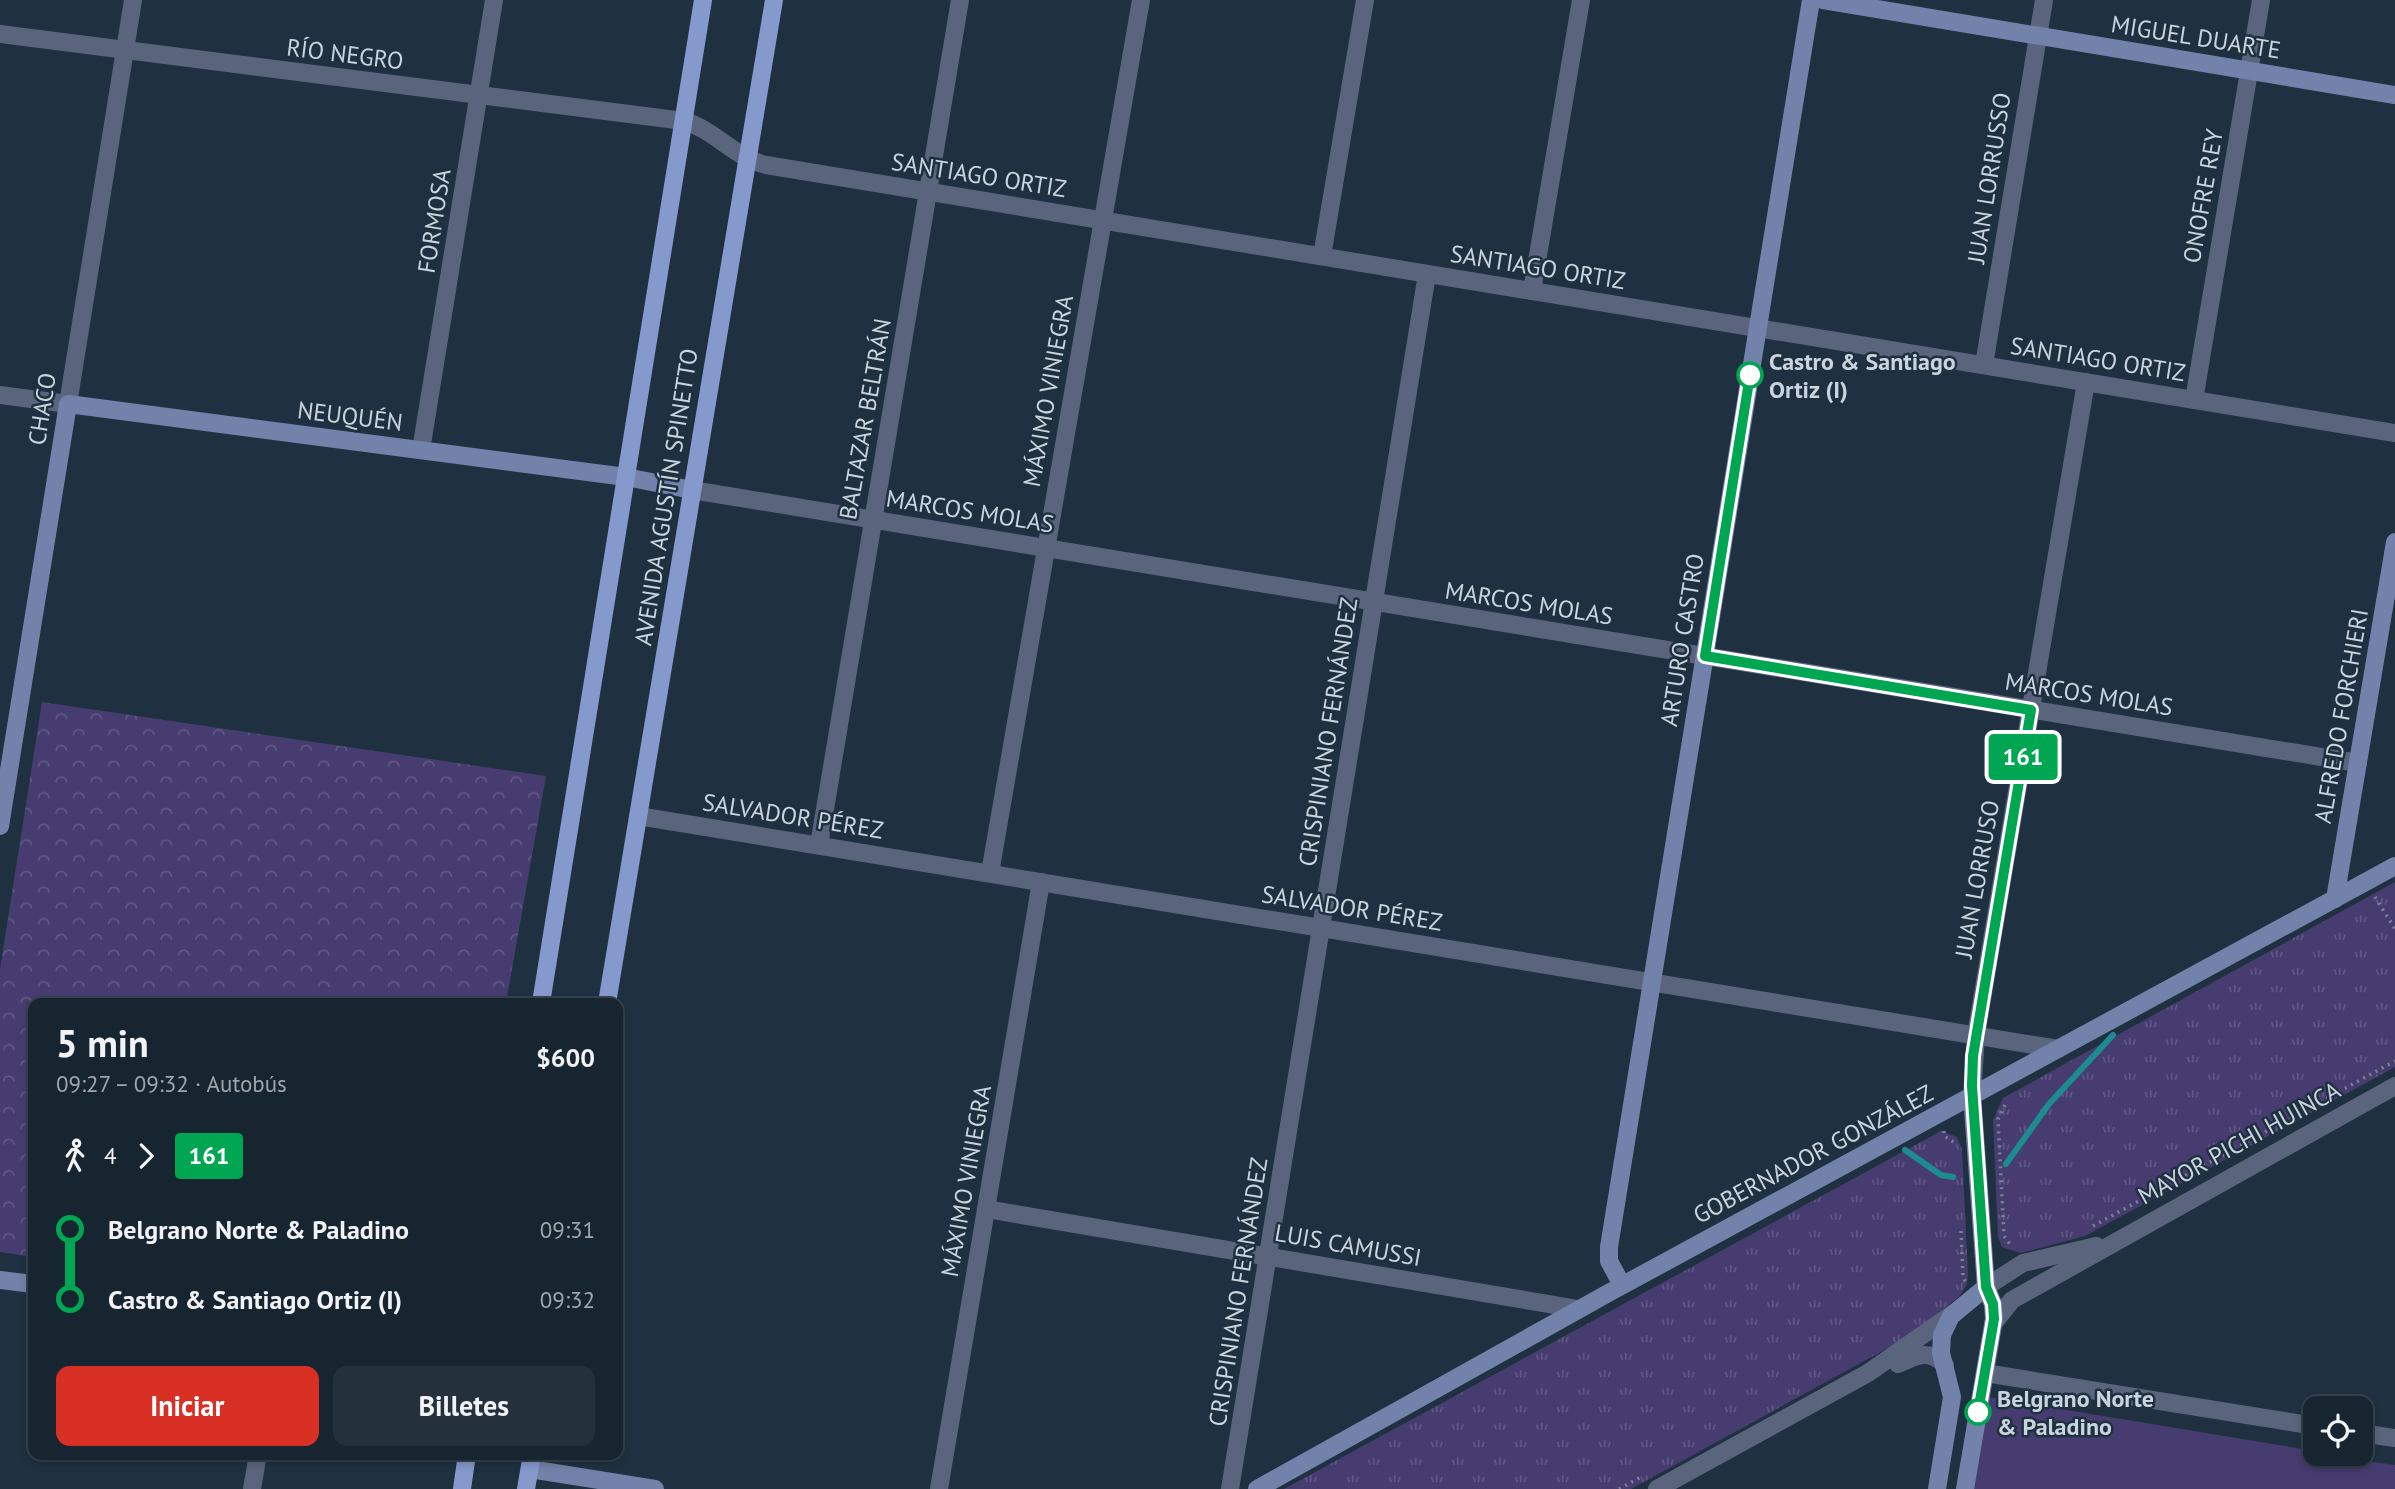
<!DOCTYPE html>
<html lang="es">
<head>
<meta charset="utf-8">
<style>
  :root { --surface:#172530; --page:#24313c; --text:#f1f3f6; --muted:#9ea5ab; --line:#36424c; --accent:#d93025 }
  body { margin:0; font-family:"PT Sans",sans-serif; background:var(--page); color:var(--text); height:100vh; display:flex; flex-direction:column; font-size:26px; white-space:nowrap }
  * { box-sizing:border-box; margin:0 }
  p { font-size:23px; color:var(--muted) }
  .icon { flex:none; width:38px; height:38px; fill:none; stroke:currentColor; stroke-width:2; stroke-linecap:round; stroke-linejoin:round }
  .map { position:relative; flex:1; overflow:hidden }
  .panel { position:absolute; left:28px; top:998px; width:595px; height:462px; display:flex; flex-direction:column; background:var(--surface); border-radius:14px; box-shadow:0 4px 10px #0003,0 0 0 2px var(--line) }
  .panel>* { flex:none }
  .badge { padding:0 14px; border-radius:5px; font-size:24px; line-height:46px }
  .buttons { position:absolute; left:2303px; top:1396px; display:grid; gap:14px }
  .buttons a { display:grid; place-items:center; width:70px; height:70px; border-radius:14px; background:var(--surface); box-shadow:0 4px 10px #0003,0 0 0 2px var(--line); font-size:35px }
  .map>.badge { position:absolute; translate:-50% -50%; box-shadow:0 0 0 4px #fff }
  .legs { display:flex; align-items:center; gap:10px; height:77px; padding:0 28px; font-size:23px }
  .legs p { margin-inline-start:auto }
  .summary { display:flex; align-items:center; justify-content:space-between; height:119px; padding:0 28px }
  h1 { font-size:38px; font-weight:700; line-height:52px }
  .cta { display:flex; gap:14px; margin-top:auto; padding:14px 28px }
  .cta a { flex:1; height:80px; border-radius:14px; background:var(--accent); color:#fff; font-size:28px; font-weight:700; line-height:80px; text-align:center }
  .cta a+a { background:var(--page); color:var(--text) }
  ul { padding:0 28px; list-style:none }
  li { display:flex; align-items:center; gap:24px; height:70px; font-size:26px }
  li i { display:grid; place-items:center; width:10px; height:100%; margin:0 9px; background:currentColor }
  li i::after { content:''; width:18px; height:18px; margin:-9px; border:5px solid; border-radius:50%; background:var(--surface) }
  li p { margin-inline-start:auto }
  li:first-child i { background:linear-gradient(#0000 50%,currentColor 0) }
  li:last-child i { background:linear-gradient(currentColor 50%,#0000 0) }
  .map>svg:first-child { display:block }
  .grass { fill:url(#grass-tufts) }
  .forest { fill:url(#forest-crowns) }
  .pitch { fill:#473c70 }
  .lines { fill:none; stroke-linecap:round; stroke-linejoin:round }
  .stream { stroke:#1d8c90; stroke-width:6 }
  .path { stroke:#778591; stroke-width:3.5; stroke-dasharray:2 5; stroke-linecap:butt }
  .street { stroke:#5b647d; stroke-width:18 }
  .secondary { stroke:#7382aa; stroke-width:18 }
  .primary { stroke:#8699cc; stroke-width:18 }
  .line-1-casing { stroke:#fff; stroke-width:16 }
  .line-1 { stroke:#00a651; stroke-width:10 }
  .stop-1-dot { fill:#fff; stroke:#00a651; stroke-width:3.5 }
  .labels { text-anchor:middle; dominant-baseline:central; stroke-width:5; stroke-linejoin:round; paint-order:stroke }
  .street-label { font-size:24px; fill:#cad4de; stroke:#1f3140 }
  .stop-label { font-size:24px; font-weight:bold; fill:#cad4de; stroke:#1f3140; text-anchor:start }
</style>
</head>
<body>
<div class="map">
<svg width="2395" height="1489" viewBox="0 0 2395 1489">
  <defs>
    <pattern id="grass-tufts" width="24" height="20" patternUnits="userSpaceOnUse" patternTransform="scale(1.75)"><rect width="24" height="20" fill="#473c70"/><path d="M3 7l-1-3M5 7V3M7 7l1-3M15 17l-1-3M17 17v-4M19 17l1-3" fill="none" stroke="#605784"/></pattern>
    <pattern id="forest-crowns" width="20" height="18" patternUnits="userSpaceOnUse" patternTransform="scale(1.75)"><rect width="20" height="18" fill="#473c70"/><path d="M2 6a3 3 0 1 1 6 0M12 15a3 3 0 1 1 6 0" fill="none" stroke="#605784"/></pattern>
  </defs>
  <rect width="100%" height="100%" fill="#1f3140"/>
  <g class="grass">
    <path d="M2395,882V1067L2085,1236L2021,1253L2002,1247L1998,1237L1993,1120L2003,1098Z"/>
    <path d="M1941,1131L1957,1137L1962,1149L1968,1274L1967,1284L1959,1297L1906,1338L1631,1489H1284Z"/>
  </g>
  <path class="forest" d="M42,702L546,776L506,1003H33V1257L0,1252V969Z"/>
  <path class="pitch" d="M1988,1397L2315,1451V1454L2395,1465V1489H1973Z"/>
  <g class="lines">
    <g class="stream">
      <path d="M1905,1150L1941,1175L1953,1177"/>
      <path d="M2006,1164L2049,1104L2113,1035"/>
    </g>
    <g class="path">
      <path d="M2375,897L2395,929"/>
      <path d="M2005,1105L1998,1119L2004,1236L2012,1247"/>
      <path d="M1944,1131V1136L1955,1143"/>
      <path d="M2093,1226L2395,1061"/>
      <path d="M1961,1231L1963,1278L1966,1282"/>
      <path d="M1619,1489L1641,1477"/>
    </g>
    <g class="street">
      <path d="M0,34L684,121C715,130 735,158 766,165L2395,433"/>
      <path d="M1322,256L1365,0"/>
      <path d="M1532,291L1581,0"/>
      <path d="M1984,365L2044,0"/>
      <path d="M0,395L68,404L133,0"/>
      <path d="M2194,400L2261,0"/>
      <path d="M421,450L494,0"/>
      <path d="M692,490L2358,763"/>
      <path d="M638,816L2058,1049"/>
      <path d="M819,845L960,0"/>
      <path d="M990,873L1141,0"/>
      <path d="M1972,1095L1976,1035L2086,382"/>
      <path d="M986,1209L1578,1309"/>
      <path d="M1986,1287L2023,1263L2096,1246"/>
      <path d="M1993,1324L2012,1300L2395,1086"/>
      <path d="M1898,1364C1916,1356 1928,1348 1945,1365"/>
      <path d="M1985,1373L2315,1426"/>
      <path d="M2361,1433L2395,1438"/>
      <path d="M252,1489L258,1454"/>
      <path d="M939,1489L1041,882"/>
      <path d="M1230,1489L1427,274"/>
      <path d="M1657,1489L1868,1373L1954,1313"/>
    </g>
    <g class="secondary">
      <path d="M1823,0L2395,95"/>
      <path d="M0,826L68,404L626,477L692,490"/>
      <path d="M2335,899L2395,542"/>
      <path d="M0,1280L33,1284"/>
      <path d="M1622,1285L1609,1261V1247L1811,0"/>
      <path d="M530,1469L655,1489"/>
      <path d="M1257,1489L1612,1291L2395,866"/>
      <path d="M1937,1489L1952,1397L1941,1353L1942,1335L1951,1316L1986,1287"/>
      <path d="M1965,1489L1994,1319L1993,1304L1986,1287L1972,1095"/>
    </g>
    <g class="primary">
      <path d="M541,1003L703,0"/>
      <path d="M607,1003L774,0"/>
      <path d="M462,1489L467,1454"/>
      <path d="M526,1489L532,1454"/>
    </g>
  </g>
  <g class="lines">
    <defs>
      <path id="line-1" d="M1750,375L1705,656L2031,710L1973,1056L1972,1086L1986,1287L1993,1304L1994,1319L1978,1412"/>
    </defs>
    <use href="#line-1" class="line-1-casing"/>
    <use href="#line-1" class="line-1"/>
  </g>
  <g class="stop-1-dot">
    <circle cx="1750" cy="375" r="12"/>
    <circle cx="1978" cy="1412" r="12"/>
  </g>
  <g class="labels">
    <g class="street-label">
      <text transform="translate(2196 37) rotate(9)">MIGUEL DUARTE</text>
      <text transform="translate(345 54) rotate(7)">RÍO NEGRO</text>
      <text transform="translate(979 175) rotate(9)">SANTIAGO ORTIZ</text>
      <text transform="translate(1989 178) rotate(-81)">JUAN LORRUSSO</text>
      <text transform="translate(2203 196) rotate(-80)">ONOFRE REY</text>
      <text transform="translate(434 221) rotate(-81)">FORMOSA</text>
      <text transform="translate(1538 267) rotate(9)">SANTIAGO ORTIZ</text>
      <text transform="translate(2098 359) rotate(9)">SANTIAGO ORTIZ</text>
      <text transform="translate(1048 391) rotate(-80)">MÁXIMO VINIEGRA</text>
      <text transform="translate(42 409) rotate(-81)">CHACO</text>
      <text transform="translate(350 416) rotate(7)">NEUQUÉN</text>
      <text transform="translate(865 419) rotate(-80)">BALTAZAR BELTRÁN</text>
      <text transform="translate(666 497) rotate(-81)">AVENIDA AGUSTÍN SPINETTO</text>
      <text transform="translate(970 511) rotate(9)">MARCOS MOLAS</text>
      <text transform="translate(1529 603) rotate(9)">MARCOS MOLAS</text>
      <text transform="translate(1682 640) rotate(-81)">ARTURO CASTRO</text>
      <text transform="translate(2089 694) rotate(9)">MARCOS MOLAS</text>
      <text transform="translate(2341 716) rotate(-80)">ALFREDO FORCHIERI</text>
      <text transform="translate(1328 732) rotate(-81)">CRISPINIANO FERNÁNDEZ</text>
      <text transform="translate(793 816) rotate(9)">SALVADOR PÉREZ</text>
      <text transform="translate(1977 879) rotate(-80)">JUAN LORRUSO</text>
      <text transform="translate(1352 908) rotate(9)">SALVADOR PÉREZ</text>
      <text transform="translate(2239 1143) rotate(-29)">MAYOR PICHI HUINCA</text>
      <text transform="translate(1813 1154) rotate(-28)">GOBERNADOR GONZÁLEZ</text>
      <text transform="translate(966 1181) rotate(-80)">MÁXIMO VINIEGRA</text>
      <text transform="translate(1348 1245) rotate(10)">LUIS CAMUSSI</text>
      <text transform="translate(1238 1292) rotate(-81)">CRISPINIANO FERNÁNDEZ</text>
    </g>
    <g class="stop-label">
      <text x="1769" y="361">Castro &amp; Santiago<tspan x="1769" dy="28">Ortiz (I)</tspan></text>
      <text x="1997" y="1398">Belgrano Norte<tspan x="1997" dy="28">&amp; Paladino</tspan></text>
    </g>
  </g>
</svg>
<div class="buttons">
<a><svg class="icon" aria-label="locate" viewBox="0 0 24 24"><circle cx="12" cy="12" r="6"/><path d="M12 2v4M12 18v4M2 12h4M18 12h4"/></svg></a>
</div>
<b class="badge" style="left:2023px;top:757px;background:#00a651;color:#fff">161</b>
<section class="panel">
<div class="summary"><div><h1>5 min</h1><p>09:27 – 09:32 · Autobús</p></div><b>$600</b></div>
<div class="legs"><svg class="icon" aria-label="walk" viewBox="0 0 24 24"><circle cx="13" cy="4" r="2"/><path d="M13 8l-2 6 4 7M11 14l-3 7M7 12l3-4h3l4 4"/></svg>4<svg class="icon" aria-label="forward" viewBox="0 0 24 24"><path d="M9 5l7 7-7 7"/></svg><b class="badge" style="background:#00a651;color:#fff">161</b></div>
<ul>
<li><i style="color:#00a651"></i><b>Belgrano Norte &amp; Paladino</b><p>09:31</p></li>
<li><i style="color:#00a651"></i><b>Castro &amp; Santiago Ortiz (I)</b><p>09:32</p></li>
</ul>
<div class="cta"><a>Iniciar</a><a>Billetes</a></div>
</section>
</div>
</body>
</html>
